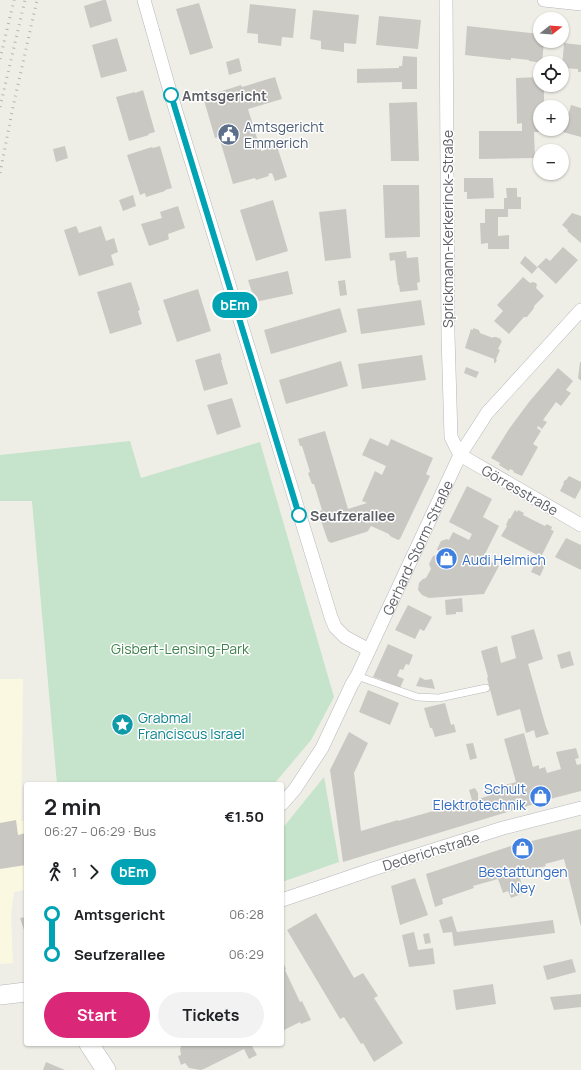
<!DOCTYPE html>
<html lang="en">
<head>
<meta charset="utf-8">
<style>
  :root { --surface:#fff; --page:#f2f2f2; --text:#202124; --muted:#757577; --accent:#db2777 }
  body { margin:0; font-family:Manrope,sans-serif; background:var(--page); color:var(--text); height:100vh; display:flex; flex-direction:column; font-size:15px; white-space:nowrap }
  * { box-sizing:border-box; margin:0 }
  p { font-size:13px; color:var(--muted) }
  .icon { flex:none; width:22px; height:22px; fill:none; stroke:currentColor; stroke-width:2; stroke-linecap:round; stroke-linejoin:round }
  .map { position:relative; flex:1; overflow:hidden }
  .sheet { position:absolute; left:24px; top:782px; width:260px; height:264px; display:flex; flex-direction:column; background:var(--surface); border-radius:4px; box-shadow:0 1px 3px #0004 }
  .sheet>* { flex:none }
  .badge { padding:0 8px; border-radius:13px; font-size:14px; line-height:26px }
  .needle { width:26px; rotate:73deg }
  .buttons { position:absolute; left:533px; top:12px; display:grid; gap:8px }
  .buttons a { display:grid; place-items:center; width:36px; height:36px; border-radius:50%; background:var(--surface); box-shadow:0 1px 3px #0004; font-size:20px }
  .map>.badge { position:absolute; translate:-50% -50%; box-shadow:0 0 0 2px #fff }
  .legs { display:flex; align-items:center; gap:6px; height:44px; padding:0 20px; font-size:13px }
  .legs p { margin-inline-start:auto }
  .summary { display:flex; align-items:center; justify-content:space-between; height:68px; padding:0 20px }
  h1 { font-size:22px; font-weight:700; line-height:30px }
  .action { display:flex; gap:8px; margin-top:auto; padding:8px 20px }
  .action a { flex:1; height:46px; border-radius:24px; background:var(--accent); color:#fff; font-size:16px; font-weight:700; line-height:46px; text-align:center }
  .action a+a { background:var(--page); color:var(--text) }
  ul { padding:0 20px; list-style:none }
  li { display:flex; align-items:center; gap:14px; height:40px; font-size:15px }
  li i { display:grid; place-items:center; width:6px; height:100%; margin:0 5px; background:currentColor }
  li i::after { content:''; width:10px; height:10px; margin:-5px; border:3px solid; border-radius:50%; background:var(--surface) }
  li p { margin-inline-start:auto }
  li:first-child i { background:linear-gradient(#0000 50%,currentColor 0) }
  li:last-child i { background:linear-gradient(currentColor 50%,#0000 0) }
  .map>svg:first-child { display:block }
  .commercial { fill:#faf8e0 }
  .green { fill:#c6e3cb }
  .building { fill:#cac8c3 }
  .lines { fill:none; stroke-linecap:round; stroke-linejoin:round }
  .lane-casing { stroke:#b7b7bb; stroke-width:8 }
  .street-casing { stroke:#b7b7bb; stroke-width:14 }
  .secondary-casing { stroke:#b5b7bc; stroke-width:20 }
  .lane { stroke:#fff; stroke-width:7 }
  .street { stroke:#fff; stroke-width:13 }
  .secondary { stroke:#fff; stroke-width:19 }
  .rail { stroke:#b4b4b5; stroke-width:3; stroke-dasharray:1 5; stroke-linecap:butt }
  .line-1-casing { stroke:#fff; stroke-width:9 }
  .line-1 { stroke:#00a3b4; stroke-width:6 }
  .stop-1-dot { fill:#fff; stroke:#00a3b4; stroke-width:2 }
  .labels { text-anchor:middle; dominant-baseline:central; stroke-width:3; stroke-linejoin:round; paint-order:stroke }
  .stop-label { font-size:14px; font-weight:bold; fill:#5e6065; stroke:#fff; text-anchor:start }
  .service-label { font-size:14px; fill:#4e5e75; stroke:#fff; text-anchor:start }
  .street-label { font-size:14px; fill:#5e6065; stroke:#fff }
  .shop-label { font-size:14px; fill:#366cbe; stroke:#fff; text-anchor:start }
  .park-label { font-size:14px; fill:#40824e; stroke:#fff }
  .culture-label { font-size:14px; fill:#0d838f; stroke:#fff; text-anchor:start }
</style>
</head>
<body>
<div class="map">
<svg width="581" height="1070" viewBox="0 0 581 1070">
  <rect width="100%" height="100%" fill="#eeeee7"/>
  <path class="commercial" d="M0,679H23L21,821H26V890L14,892L11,915L13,963L0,964Z"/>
  <g class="green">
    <path d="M130,441L141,478L260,442L334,697L311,740L274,784H57L32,501H0V455Z"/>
    <path d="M324,777L339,862L282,882V829Z"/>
  </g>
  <g class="building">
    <path d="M103,0H106L112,21L90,28L84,6Z"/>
    <path d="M199,3L213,48L190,55L176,9Z"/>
    <path d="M250,4L296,9L293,38L282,37L281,46L258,43V34L247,33Z"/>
    <path d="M313,10L359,15L356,44L344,43V52L321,49V41L310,39Z"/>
    <path d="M379,16L421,20L418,49L376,45Z"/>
    <path d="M467,26L540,34V41H544L542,63L529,61V60L511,58V60L465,55Z"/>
    <path d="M117,38L127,71L101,78L92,45Z"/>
    <path d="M564,43L581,45V72H578V69L562,68Z"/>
    <path d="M403,56L417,57V89H402V82L357,83V69L399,68V66H402Z"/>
    <path d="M239,58L242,71L229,75L226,62Z"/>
    <path d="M275,77L282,99L248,109L261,151L265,150L264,147L276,143L287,177L275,181L272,173L268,174L269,176L256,180L255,178L233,184L219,137L215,138L203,97L241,85L242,87Z"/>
    <path d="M540,77V85H544V107H540L539,132H534L535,158L479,159V131H522V123L517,124L516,78Z"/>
    <path d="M143,90L155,132L148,134L149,135L129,141L116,97L135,92V93Z"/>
    <path d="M417,102L419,161H391L389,103Z"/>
    <path d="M571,105L581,108V137L563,132Z"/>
    <path d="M65,146L68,158L56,162L53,149Z"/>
    <path d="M160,146L172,188L165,190V191L146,197L145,193L140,195L127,155L152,147L153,148Z"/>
    <path d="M464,178H493L494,198L467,199V192H464Z"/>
    <path d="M383,185H419L420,237L385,238Z"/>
    <path d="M506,188H517V197H521V209H508V217H498V236L509,235V249H488V243L481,244L480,223H485V209H504V198H507Z"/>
    <path d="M133,195L136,206L123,211L119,200Z"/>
    <path d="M273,200L288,251L256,261L240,210Z"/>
    <path d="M178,206L185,228L168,234L169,239L167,240L149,246L141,224L162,218L160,212Z"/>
    <path d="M346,209L351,258L325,261L319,212Z"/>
    <path d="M572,213L581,216V243L567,231L568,230L562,225Z"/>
    <path d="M76,226L79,233L101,226L106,241L114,238L118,252L111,255L114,265L79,276L64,230Z"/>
    <path d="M563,247L578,260L556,284L538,267L532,274L520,263L525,256L537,267L546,258L550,261Z"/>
    <path d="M406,251L407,258L418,257L420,282L417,283L418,290L400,292L399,285H398L395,260L390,261L389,253Z"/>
    <path d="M288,271L293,294L255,302L248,280Z"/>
    <path d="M523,277L530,283L533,282L536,283L537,285L536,288L544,296L534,306V308L527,317H524L509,334L494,321L503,311L497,305Z"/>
    <path d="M345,280L347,295L340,296L338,281Z"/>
    <path d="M131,282L140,310L138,311L142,324L110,334L97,292Z"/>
    <path d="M198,289L211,331L177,342L163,300Z"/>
    <path d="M421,300L425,325L361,334L357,309Z"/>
    <path d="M340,308L347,332L271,354L264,330Z"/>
    <path d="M473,328L479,330V331L480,332V333L493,338V337H496L501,339L500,340L502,341L498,349L500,350L496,359L497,360L495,363H494V359L465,348L471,329L473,330Z"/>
    <path d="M220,353L222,360H221L228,384L204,391L195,360Z"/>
    <path d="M422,355L426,380L362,389L358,364Z"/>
    <path d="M341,361L348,386L286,404L279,380Z"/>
    <path d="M580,362H581V381L578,378Z"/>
    <path d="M466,367L479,372L476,378L464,373Z"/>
    <path d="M558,368L573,381L566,390L571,393L561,406L556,402L543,420L547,422L542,429L538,426L537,428L541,431L533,444L538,447L522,476L513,472L514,471L510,469L509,471L499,465L500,463L491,458L509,429L529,402Z"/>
    <path d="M232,398L241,427L217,435L207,405Z"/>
    <path d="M325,431L348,509L367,503L362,501L375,471L382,475L386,466L362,455L370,438L388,446L391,439L433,458L426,474L430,476L400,539L398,540L390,536L389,534L371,526L368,531L366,532L331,543L328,541L320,518L322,517L320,511L322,510L314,484H312L308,473L310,472L302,446H300L298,439Z"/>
    <path d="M569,476L581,482V488L575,499L560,491L564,483H563L565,480H566Z"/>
    <path d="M467,486L492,499L483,517L499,526L483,558L499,566L484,594L429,598L422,595L418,590L419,583L423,579L426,578L431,569L429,564L433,556L439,554L437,549L441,541L447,539L449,540L453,532L469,540L472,534L449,522Z"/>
    <path d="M515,510L517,512L518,510L524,513L523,515L545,526L547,524L552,527L551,530L554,531L541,557L501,536L507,526L506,525L509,518L510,519Z"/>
    <path d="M566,538L581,545V570L555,557Z"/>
    <path d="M537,559L546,563L540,576L531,572Z"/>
    <path d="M462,598L463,612H456V614L446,615L445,600Z"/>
    <path d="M408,605L432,617L424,631L420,629L415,639L395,630Z"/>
    <path d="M534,629L543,659L528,664L546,727L549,734L536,738L534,730L526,733L520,709L497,716L487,678L488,677L481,651L497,646L501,663L516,658L511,636Z"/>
    <path d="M388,644L413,655L409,665L406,664L403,670L400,669L397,676L404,679L400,688L389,683L388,684L381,681L382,680L373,677Z"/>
    <path d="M570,651L574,665L561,669L557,655Z"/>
    <path d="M420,677L425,680L432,679L435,689L416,686Z"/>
    <path d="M368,690L399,703L390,725L359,712Z"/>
    <path d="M445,703L451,725L454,724L456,732L435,737L432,728H430L424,708Z"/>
    <path d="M349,732L368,743L354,773L361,831L398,820V821L472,800L469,790L475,788L478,793V799L488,796L486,790L516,782L504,739L524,733L533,767L539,765V769L545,767L547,773L561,769L556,752L576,748L579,758L575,759L577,765L581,764V791L554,798L343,862L330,770Z"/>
    <path d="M473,743L477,758L470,760L466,744Z"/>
    <path d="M16,820L18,835L26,833V865L0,869V823Z"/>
    <path d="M581,829V927L564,859L545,864L546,866L530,870L529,868L518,871L524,893L511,898L508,891L503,893L498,879L473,886L474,888L442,899L443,904L435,907L426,874L511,846Z"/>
    <path d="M415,878L428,915L400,925L391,886Z"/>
    <path d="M316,913L354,978L363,973L378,996L374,998L403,1043L374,1062L363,1043L361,1044L344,1017L340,1019L287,930Z"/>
    <path d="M452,916L457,932L553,920L555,933L454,946L452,932L443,933L439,920Z"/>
    <path d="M26,917V936L20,918Z"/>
    <path d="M414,932L418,950L433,948L435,964L409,967L402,935Z"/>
    <path d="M429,933L431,943L425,944L423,934Z"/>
    <path d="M572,959L576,972L547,980L543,966Z"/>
    <path d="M282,960L286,969L285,970L300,1002L302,1001L311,1020L301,1024L300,1022L282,1031Z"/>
    <path d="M493,984L496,1004L456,1010L453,990Z"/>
    <path d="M581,994V1007L554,1010L550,997Z"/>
    <path d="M182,1044H251L257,1055L249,1059L244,1049L206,1068L201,1070L189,1068L185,1063L181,1065L178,1056L181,1055L180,1049Z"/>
    <path d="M46,1062L65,1070H43Z"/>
  </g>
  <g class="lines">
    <defs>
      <path id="lane" d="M357,676L417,697L439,698L486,688"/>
      <g id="street">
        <path d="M144,0L171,95L331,617L335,627L345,637L369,650"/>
        <path d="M446,0L448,335L451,437L460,455L581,525"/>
        <path d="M544,0L581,4"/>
        <path id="s1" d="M282,804L295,789L322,748L352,684L357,676L460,455L487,413L581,310"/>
        <path d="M282,900L373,869L503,828L581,808"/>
      </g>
      <g id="secondary">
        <path d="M0,995L26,992"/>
        <path d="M89,1044L106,1070"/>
      </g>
    </defs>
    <use href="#lane" class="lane-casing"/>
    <use href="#street" class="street-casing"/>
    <use href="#secondary" class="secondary-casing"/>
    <use href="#lane" class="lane"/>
    <use href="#street" class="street"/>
    <use href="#secondary" class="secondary"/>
    <g class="rail">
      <path d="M0,59L14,0"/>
      <path d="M0,107L25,0"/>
      <path d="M0,173L13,107L37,0"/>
    </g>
  </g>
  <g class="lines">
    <defs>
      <path id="line-1" d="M171,95L299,515"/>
    </defs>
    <use href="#line-1" class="line-1-casing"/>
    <use href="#line-1" class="line-1"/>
  </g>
  <defs>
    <symbol id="civic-disc" viewBox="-11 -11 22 22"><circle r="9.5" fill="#5c6f8a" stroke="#fff"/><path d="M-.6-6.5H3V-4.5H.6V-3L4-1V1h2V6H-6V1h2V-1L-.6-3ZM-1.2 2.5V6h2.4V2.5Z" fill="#fff"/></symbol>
    <symbol id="shop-disc" viewBox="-11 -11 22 22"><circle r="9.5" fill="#3f7fe0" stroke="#fff"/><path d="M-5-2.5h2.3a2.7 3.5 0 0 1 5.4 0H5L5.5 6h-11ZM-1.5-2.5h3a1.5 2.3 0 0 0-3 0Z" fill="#fff"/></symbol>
    <symbol id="sight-disc" viewBox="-11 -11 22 22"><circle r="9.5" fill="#0f9aa8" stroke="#fff"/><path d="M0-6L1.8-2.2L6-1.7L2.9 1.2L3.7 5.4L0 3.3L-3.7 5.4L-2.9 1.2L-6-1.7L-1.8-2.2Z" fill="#fff"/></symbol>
  </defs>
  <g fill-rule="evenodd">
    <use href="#civic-disc" x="216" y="122" width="25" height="25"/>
    <use href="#shop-disc" x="434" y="546" width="25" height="25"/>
    <use href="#sight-disc" x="110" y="712" width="25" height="25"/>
    <use href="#shop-disc" x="528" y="784" width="25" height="25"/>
    <use href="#shop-disc" x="510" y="836" width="25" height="25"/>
  </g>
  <g class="stop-1-dot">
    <circle cx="171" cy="95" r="7"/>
    <circle cx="299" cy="515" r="7"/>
  </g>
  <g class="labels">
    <g class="stop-label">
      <text x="182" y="95">Amtsgericht</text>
      <text x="310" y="515">Seufzerallee</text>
    </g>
    <g class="service-label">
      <text x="244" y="126">Amtsgericht<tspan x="244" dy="16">Emmerich</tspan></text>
    </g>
    <g class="street-label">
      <text transform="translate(447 229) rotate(-90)">Sprickmann-Kerkerinck-Straße</text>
      <text transform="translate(520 490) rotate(30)">Görresstraße</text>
      <text stroke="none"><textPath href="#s1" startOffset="291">Gerhard-Storm-Straße</textPath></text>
      <text transform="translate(431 851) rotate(-17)">Dederichstraße</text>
    </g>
    <g class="shop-label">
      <text x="462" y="559">Audi Helmich</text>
      <text x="526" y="788" text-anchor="end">Schult<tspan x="526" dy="16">Elektrotechnik</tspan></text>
      <text x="523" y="871" text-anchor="middle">Bestattungen<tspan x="523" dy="16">Ney</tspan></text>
    </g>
    <g class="park-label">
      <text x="180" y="648">Gisbert-Lensing-Park</text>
    </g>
    <g class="culture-label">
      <text x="138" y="717">Grabmal<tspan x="138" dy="16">Franciscus Israel</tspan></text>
    </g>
  </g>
</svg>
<div class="buttons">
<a><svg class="needle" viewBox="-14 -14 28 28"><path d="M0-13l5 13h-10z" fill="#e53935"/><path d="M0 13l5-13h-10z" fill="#757577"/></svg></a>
<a><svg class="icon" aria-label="locate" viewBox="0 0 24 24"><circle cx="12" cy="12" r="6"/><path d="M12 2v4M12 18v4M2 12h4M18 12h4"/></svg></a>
<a>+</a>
<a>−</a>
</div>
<b class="badge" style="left:235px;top:305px;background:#00a3b4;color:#fff">bEm</b>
<section class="sheet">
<div class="summary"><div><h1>2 min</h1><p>06:27 – 06:29 · Bus</p></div><b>€1.50</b></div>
<div class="legs"><svg class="icon" aria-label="walk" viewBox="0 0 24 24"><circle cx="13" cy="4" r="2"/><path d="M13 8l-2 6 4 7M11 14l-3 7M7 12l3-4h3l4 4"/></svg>1<svg class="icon" aria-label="forward" viewBox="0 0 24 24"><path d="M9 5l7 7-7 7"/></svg><b class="badge" style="background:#00a3b4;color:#fff">bEm</b></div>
<ul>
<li><i style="color:#00a3b4"></i><b>Amtsgericht</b><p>06:28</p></li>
<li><i style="color:#00a3b4"></i><b>Seufzerallee</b><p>06:29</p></li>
</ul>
<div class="action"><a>Start</a><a>Tickets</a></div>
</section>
</div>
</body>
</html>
